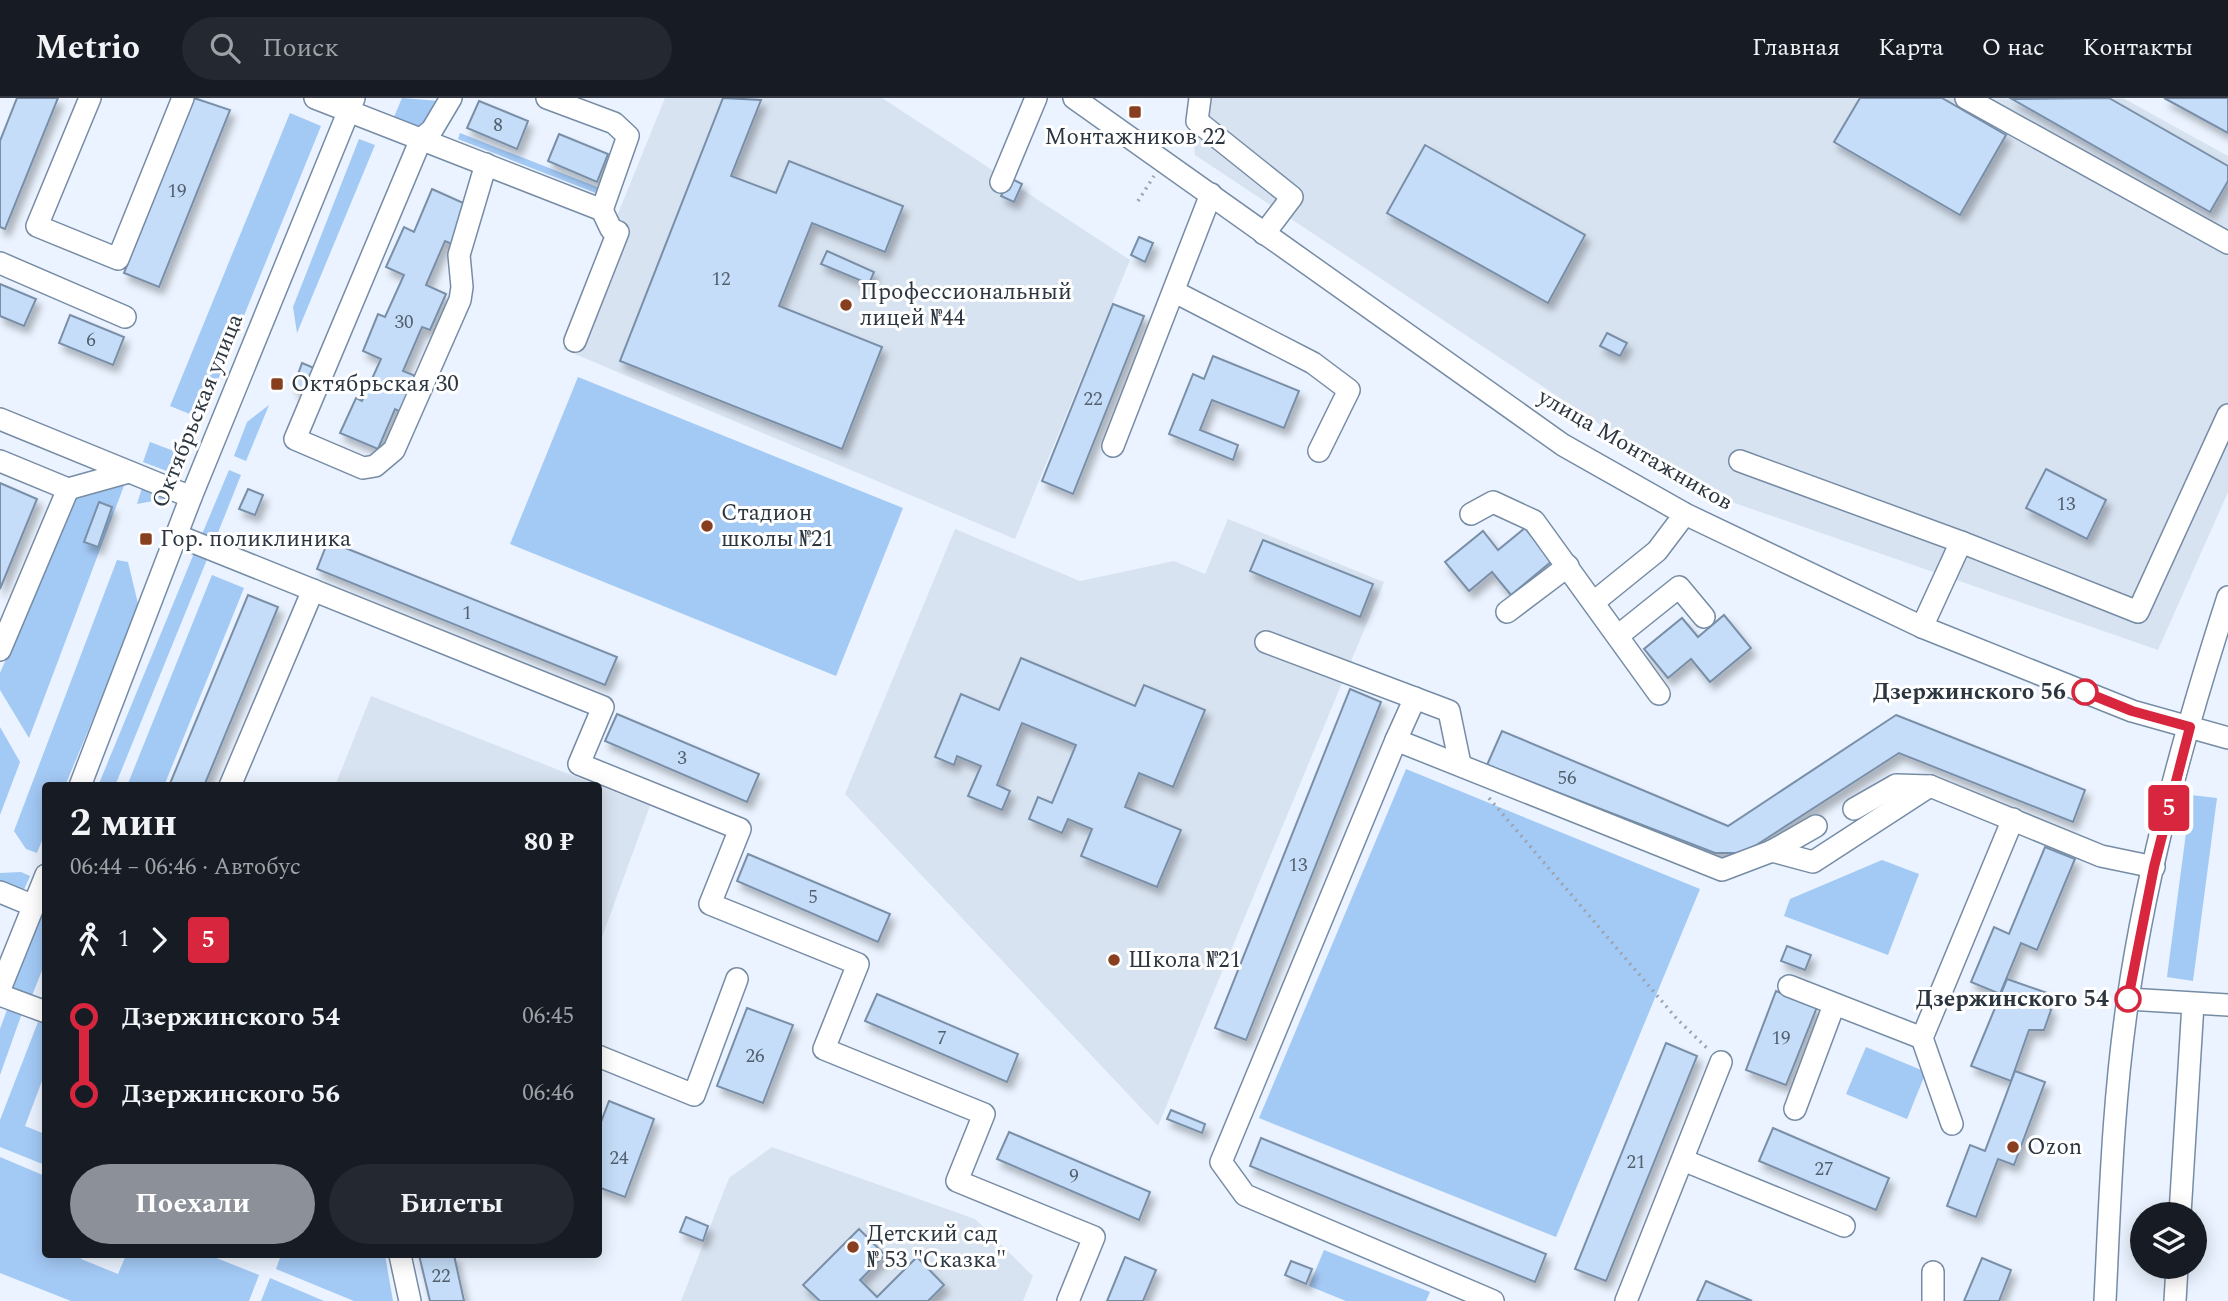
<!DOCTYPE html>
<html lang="ru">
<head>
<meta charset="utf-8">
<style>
  :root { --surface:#171b24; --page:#242831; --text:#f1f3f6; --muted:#9ea1a6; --line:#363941; --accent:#8c9099 }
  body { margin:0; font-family:Spectral,serif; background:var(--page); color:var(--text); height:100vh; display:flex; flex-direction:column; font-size:26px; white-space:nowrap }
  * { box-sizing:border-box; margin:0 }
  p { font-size:23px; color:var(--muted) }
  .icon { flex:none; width:38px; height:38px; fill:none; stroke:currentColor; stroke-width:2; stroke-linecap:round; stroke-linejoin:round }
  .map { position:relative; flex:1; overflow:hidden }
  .drawer { position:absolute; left:42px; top:684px; width:560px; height:476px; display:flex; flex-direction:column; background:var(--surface); border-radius:7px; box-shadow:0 4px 18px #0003 }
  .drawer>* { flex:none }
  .badge { padding:0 14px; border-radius:5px; font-size:24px; line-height:46px }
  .tools { position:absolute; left:2130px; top:1104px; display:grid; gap:14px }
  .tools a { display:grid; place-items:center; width:77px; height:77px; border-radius:50%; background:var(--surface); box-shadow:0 4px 18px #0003; font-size:35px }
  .map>.badge { position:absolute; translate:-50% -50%; box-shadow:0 0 0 4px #fff }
  .legs { display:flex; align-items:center; gap:10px; height:77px; padding:0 28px; font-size:23px }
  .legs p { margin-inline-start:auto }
  .head { display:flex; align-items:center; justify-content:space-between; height:119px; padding:0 28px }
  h1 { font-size:38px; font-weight:700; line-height:52px }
  .cta { display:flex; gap:14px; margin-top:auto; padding:14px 28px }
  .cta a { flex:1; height:80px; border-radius:42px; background:var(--accent); color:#fff; font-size:28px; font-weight:700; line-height:80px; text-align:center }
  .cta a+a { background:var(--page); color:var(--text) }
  ul { padding:0 28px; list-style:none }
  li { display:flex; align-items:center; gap:24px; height:77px; font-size:26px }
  li i { display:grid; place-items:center; width:10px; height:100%; margin:0 9px; background:currentColor }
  li i::after { content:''; width:18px; height:18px; margin:-9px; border:5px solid; border-radius:50%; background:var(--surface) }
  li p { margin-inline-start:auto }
  li:first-child i { background:linear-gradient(#0000 50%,currentColor 0) }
  li:last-child i { background:linear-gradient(currentColor 50%,#0000 0) }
  header { display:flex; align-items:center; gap:42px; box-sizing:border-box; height:98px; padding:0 35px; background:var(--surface); border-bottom:2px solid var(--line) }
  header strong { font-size:33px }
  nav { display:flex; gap:38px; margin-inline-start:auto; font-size:24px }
  .search { width:490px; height:63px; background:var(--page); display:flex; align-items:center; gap:18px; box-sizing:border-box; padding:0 24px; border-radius:38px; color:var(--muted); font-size:26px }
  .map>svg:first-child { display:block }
  .built { fill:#d8e3f1 }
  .green { fill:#a3c9f5 }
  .building { fill:#c5ddf8; stroke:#798fa8; stroke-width:2; filter:url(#shadow) }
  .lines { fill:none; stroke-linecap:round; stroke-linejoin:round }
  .minor-casing { stroke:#768ca5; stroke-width:24 }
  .path { stroke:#9ba4af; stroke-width:3.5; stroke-dasharray:2 5; stroke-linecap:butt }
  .minor { stroke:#fff; stroke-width:21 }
  .line-1-casing { stroke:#fff; stroke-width:16 }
  .line-1 { stroke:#d7263d; stroke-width:10 }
  .poi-dot { fill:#873f20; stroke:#fff; stroke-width:2.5 }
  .stop-1-dot { fill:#fff; stroke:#d7263d; stroke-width:3.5 }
  .labels { text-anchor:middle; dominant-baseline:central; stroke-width:6; stroke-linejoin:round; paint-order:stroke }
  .number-label { font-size:19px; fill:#52606e }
  .poi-label { font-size:23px; fill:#2c3640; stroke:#fff; text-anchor:start }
  .street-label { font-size:23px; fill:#2c3640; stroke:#fff }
  .stop-label { font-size:23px; font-weight:bold; fill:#2c3640; stroke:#fff; text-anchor:end }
</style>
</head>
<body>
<header>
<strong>Metrio</strong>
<div class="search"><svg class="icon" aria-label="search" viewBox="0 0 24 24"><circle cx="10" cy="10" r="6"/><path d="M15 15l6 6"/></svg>Поиск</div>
<nav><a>Главная</a><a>Карта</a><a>О нас</a><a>Контакты</a></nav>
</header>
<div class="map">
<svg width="2228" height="1203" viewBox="0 0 2228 1203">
  <defs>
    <filter id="shadow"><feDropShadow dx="4.5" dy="7" stdDeviation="3.5" flood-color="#0004"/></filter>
  </defs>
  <rect width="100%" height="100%" fill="#eaf3ff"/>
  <g class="built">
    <path d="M665,0H882L1130,162L1015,441L563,251Z"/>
    <path d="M1189,0H2123L2228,58V394L2158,552L1700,393L1195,57Z"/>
    <path d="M1228,421L1384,484L1158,1028L845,696L955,431L1080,483L1174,463L1205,476Z"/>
    <path d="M371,598L650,708L599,847L598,688H335Z"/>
    <path d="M772,1049L975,1121L1033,1178L1023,1203H681L729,1080Z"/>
  </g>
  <g class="green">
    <path d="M402,0L439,3L427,33L394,19Z"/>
    <path d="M290,15L321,28L202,321L170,308Z"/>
    <path d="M460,35L600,90L598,96L458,41Z"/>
    <path d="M359,41L375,47L297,235L293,209Z"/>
    <path d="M578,279L903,410L836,578L510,446Z"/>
    <path d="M269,307L246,363L234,358L247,324Z"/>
    <path d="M150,344L187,358L180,378L143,364Z"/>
    <path d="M229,372L241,377L213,447L200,441Z"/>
    <path d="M125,385L29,640L0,592V575L78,397Z"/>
    <path d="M142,390L164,401L137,406Z"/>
    <path d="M197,448L210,454L115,688H98Z"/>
    <path d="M117,462L128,464L139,510L65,688H46L45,735L37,755L26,751L14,733Z"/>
    <path d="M212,477L244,490L164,688H127Z"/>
    <path d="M0,629L20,664L0,717Z"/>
    <path d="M1406,671L1700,791L1556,1139L1259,1020Z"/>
    <path d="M2191,697L2217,700L2193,883L2167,879Z"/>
    <path d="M1882,762L1919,776L1888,857L1784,818L1790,801Z"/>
    <path d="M21,774L30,778L22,796L0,787V775Z"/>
    <path d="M45,806V865L31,900L11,892Z"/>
    <path d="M8,909L22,915L0,977V931Z"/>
    <path d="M38,924L45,926V975L25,1028L45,1036V1067L0,1049V1022Z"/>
    <path d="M1866,949L1926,974L1907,1021L1846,996Z"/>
    <path d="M0,1059L45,1078L46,1157H82L81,1161L118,1176L126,1157H209L259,1177L249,1203H71L0,1175Z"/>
    <path d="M1324,1152L1430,1194L1426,1203H1346L1309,1188Z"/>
    <path d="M281,1157H385L393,1203H354L276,1171Z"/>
    <path d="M270,1180L324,1203H261Z"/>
  </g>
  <g class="building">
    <path d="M17,0H58L5,131L0,129V43Z"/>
    <path d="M194,0L230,12L159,189L124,175Z"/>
    <path d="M723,0L761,2L731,78L776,95L789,63L903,108L885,154L812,125L779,208L882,249L842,351L620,263Z"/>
    <path d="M1860,0H1942L2006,37L1960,117L1834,44Z"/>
    <path d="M2109,0L2228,68V83L2210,114L2012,1Z"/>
    <path d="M2164,0H2228V35Z"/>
    <path d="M479,3L528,23L517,51L467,30Z"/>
    <path d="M559,36L608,56L597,84L548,63Z"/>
    <path d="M1425,47L1585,137L1548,205L1387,115Z"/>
    <path d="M1010,80L1022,86L1014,104L1001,98Z"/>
    <path d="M432,91L470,108L454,147L445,143L426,187L446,196L430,232L422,229L403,273L423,281L407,317L395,311L378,351L340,335L356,300L362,303L381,261L363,253L378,216L385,219L404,177L386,169L404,129L414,134Z"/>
    <path d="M1139,139L1153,145L1145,164L1131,157Z"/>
    <path d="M827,153L874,174L869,186L821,166Z"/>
    <path d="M0,186L36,201L24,228L0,218Z"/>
    <path d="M1113,206L1144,218L1073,396L1042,383Z"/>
    <path d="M70,217L124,239L113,267L59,245Z"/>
    <path d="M1607,235L1627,245L1620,258L1600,248Z"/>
    <path d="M1213,258L1299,293L1284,330L1212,302L1200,332L1238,347L1233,362L1169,336L1193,276L1204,281Z"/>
    <path d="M302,265L314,270L306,294L293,290Z"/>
    <path d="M2046,371L2106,402L2087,441L2026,410Z"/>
    <path d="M0,385L37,401L0,491Z"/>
    <path d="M248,391L263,397L255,417L239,411Z"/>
    <path d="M99,404L112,409L98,449L84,444Z"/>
    <path d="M1525,430L1552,463L1511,497L1492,474L1469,493L1445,464L1483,433L1498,452Z"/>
    <path d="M1263,442L1373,486L1360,519L1250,473Z"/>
    <path d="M328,443L617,559L605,587L317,471Z"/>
    <path d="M248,497L278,509L204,688H169Z"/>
    <path d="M1724,517L1751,550L1710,584L1691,561L1668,580L1644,551L1682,520L1698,539Z"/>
    <path d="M1021,560L1135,608L1144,587L1205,612L1173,689L1139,675L1125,709L1181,732L1157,789L1081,758L1092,731L1068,721L1062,735L1029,721L1038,699L1052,705L1076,647L1022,625L997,687L1010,693L1002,712L968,698L981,668L957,658L954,667L935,659L961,596L999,612Z"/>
    <path d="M1350,591L1381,604L1246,942L1215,930Z"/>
    <path d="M617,616L759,676L747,704L605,643Z"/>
    <path d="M1896,617L2085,692L2073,724L1899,655L1744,755H1715L1487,667L1502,633L1728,728Z"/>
    <path d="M2045,749L2075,761L2037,852L2021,845L2000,896L1971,884L1994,829L2009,836Z"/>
    <path d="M748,756L890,816L878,844L737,783Z"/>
    <path d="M1787,848L1811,857L1805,872L1781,863Z"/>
    <path d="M2007,881L2047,895L2045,905L2051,912L2044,932H2029L2011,983L1971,968Z"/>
    <path d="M1776,893L1817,909L1786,987L1746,972Z"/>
    <path d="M877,896L1018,956L1007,984L865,923Z"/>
    <path d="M747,910L793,927L763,1005L717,988Z"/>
    <path d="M1666,945L1697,958L1606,1183L1575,1171Z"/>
    <path d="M2015,973L2045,984L2014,1067L1998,1061L1976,1119L1947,1108L1970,1047L1985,1053Z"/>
    <path d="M609,1003L654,1021L625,1099L598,1089V1032Z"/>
    <path d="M1171,1012L1205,1026L1202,1035L1167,1021Z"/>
    <path d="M1773,1030L1889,1080L1876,1112L1759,1063Z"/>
    <path d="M1009,1034L1150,1094L1139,1122L997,1061Z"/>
    <path d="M1261,1040L1546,1156L1535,1184L1250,1068Z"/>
    <path d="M686,1119L708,1128L703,1143L680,1134Z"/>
    <path d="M859,1131L885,1157L860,1182L877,1199L917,1159L944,1187L928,1203H820L803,1187Z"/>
    <path d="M419,1157H454L464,1203H430Z"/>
    <path d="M1125,1159L1156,1172L1143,1203H1107Z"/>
    <path d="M1982,1160L2011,1172L1999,1203H1964Z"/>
    <path d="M1291,1163L1312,1171L1306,1186L1285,1177Z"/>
    <path d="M1706,1183L1752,1203H1697Z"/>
  </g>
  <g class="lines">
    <defs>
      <g id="minor">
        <path d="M90,0L37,128L118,161L183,0"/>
        <path d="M315,0L602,112L611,131L618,134L575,243"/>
        <path d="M451,0L432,32L421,41L295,341L363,370L375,368L394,352L460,202L462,189L459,157L486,66"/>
        <path d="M547,0L614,25L628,38L602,112"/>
        <path d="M1074,0L1563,347L1685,416L1922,529L2132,613L2228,640"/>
        <path d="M1200,0L1197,23L1292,99L1264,136"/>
        <path d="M1966,0L2228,145"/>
        <path d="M1001,84L1036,0"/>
        <path d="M0,165L125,219"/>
        <path d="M1175,194L1313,265L1349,292L1319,353"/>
        <path d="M0,321L191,399"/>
        <path d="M1113,348L1211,96"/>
        <path d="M0,363L68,391L0,552"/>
        <path d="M1740,363L1961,444"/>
        <path d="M68,391L129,374"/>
        <path d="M1471,416L1493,404L1534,423L1659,596"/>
        <path d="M176,437L603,609L579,666L740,731L710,806L858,866L824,951L984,1016L957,1083L1094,1139L1068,1203"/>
        <path d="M1594,504L1657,453L1685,416"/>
        <path d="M1507,514L1568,468"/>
        <path d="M1922,529L1961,444L2138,514L2228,317"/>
        <path d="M1619,537L1679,489L1704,519"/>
        <path d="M1266,544L1449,613L1460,666"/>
        <path d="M1396,642L1415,600"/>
        <path d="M80,688L191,399L354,0"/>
        <path d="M230,688L313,492"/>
        <path d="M1854,711L1896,687L1930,688L2101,758L2154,769"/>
        <path d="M1772,753L1816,728"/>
        <path d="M0,794L34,808"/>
        <path d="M1789,888L1922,940"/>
        <path d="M0,891L46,777"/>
        <path d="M0,897L46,914"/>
        <path d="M2128,901L2228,907"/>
        <path d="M598,958L694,997L737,881"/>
        <path d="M1795,1011L1834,907"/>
        <path d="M1952,1026L1922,940L2013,721"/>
        <path d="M1683,1062L1844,1128"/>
        <path d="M2180,1116L2193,906"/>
        <path d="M400,1157L410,1203"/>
        <path d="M1933,1174V1203"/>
        <path d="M1493,1203L1245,1097L1221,1064L1396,642L1722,772L1772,753L1813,764L1930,688"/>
        <path d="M1626,1203L1721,964"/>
        <path d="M2105,1203C2110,1102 2113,1001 2128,901C2148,765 2186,629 2228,499"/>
        <path d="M2175,1203L2177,1169"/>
      </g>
    </defs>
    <use href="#minor" class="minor-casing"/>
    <g class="path">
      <path d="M1138,103L1154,78"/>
      <path d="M1489,700L1677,921L1709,952"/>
    </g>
    <use href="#minor" class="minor"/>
  </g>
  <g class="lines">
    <defs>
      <path id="line-1" d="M2085,594L2132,613L2190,629L2154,769L2128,901"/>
    </defs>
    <use href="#line-1" class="line-1-casing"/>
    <use href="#line-1" class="line-1"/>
  </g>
  <g class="poi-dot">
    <rect x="1128" y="7" width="14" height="14" rx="3.5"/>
    <circle cx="846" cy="207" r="7"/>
    <rect x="270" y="279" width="14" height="14" rx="3.5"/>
    <circle cx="707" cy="428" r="7"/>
    <rect x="139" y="434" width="14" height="14" rx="3.5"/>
    <circle cx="1114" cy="862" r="7"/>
    <circle cx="2013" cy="1049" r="7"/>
    <circle cx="853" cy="1149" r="7"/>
  </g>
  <g class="stop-1-dot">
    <circle cx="2085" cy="594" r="12"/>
    <circle cx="2128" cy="901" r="12"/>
  </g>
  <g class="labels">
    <g class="number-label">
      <text x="498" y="27">8</text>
      <text x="177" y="93">19</text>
      <text x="721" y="181">12</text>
      <text x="404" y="224">30</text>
      <text x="91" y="242">6</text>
      <text x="1093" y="301">22</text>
      <text x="2066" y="406">13</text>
      <text x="467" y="515">1</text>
      <text x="682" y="660">3</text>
      <text x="1567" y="680">56</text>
      <text x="1298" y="767">13</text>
      <text x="813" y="799">5</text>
      <text x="942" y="940">7</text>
      <text x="1781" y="940">19</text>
      <text x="755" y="958">26</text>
      <text x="619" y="1060">24</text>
      <text x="1636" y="1064">21</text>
      <text x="1824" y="1071">27</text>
      <text x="1074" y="1078">9</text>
      <text x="441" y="1178">22</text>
    </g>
    <g class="poi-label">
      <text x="1135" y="39" text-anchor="middle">Монтажников 22</text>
      <text x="860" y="194">Профессиональный<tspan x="860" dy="26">лицей №44</tspan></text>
      <text x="291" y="286">Октябрьская 30</text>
      <text x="721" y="415">Стадион<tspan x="721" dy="26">школы №21</tspan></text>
      <text x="160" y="441">Гор. поликлиника</text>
      <text x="1128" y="862">Школа №21</text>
      <text x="2027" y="1049">Ozon</text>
      <text x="867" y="1136">Детский сад<tspan x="867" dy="26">№ 53 "Сказка"</tspan></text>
    </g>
    <g class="street-label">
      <text transform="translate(198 313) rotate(-68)">Октябрьская улица</text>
      <text transform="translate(1635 352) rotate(30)">улица Монтажников</text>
    </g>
    <g class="stop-label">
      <text x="2066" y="594">Дзержинского 56</text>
      <text x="2109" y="901">Дзержинского 54</text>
    </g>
  </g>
</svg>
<div class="tools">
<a><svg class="icon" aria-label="layers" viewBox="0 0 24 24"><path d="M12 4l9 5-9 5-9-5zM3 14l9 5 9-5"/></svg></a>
</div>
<b class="badge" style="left:2169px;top:710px;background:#d7263d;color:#fff">5</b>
<section class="drawer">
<div class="head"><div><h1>2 мин</h1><p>06:44 – 06:46 · Автобус</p></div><b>80 ₽</b></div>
<div class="legs"><svg class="icon" aria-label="walk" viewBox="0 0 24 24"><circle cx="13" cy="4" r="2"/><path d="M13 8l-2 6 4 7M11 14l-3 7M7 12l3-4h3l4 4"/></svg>1<svg class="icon" aria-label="forward" viewBox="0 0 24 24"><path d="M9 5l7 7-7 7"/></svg><b class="badge" style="background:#d7263d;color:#fff">5</b></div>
<ul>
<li><i style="color:#d7263d"></i><b>Дзержинского 54</b><p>06:45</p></li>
<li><i style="color:#d7263d"></i><b>Дзержинского 56</b><p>06:46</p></li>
</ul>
<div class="cta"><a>Поехали</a><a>Билеты</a></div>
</section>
</div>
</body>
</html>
